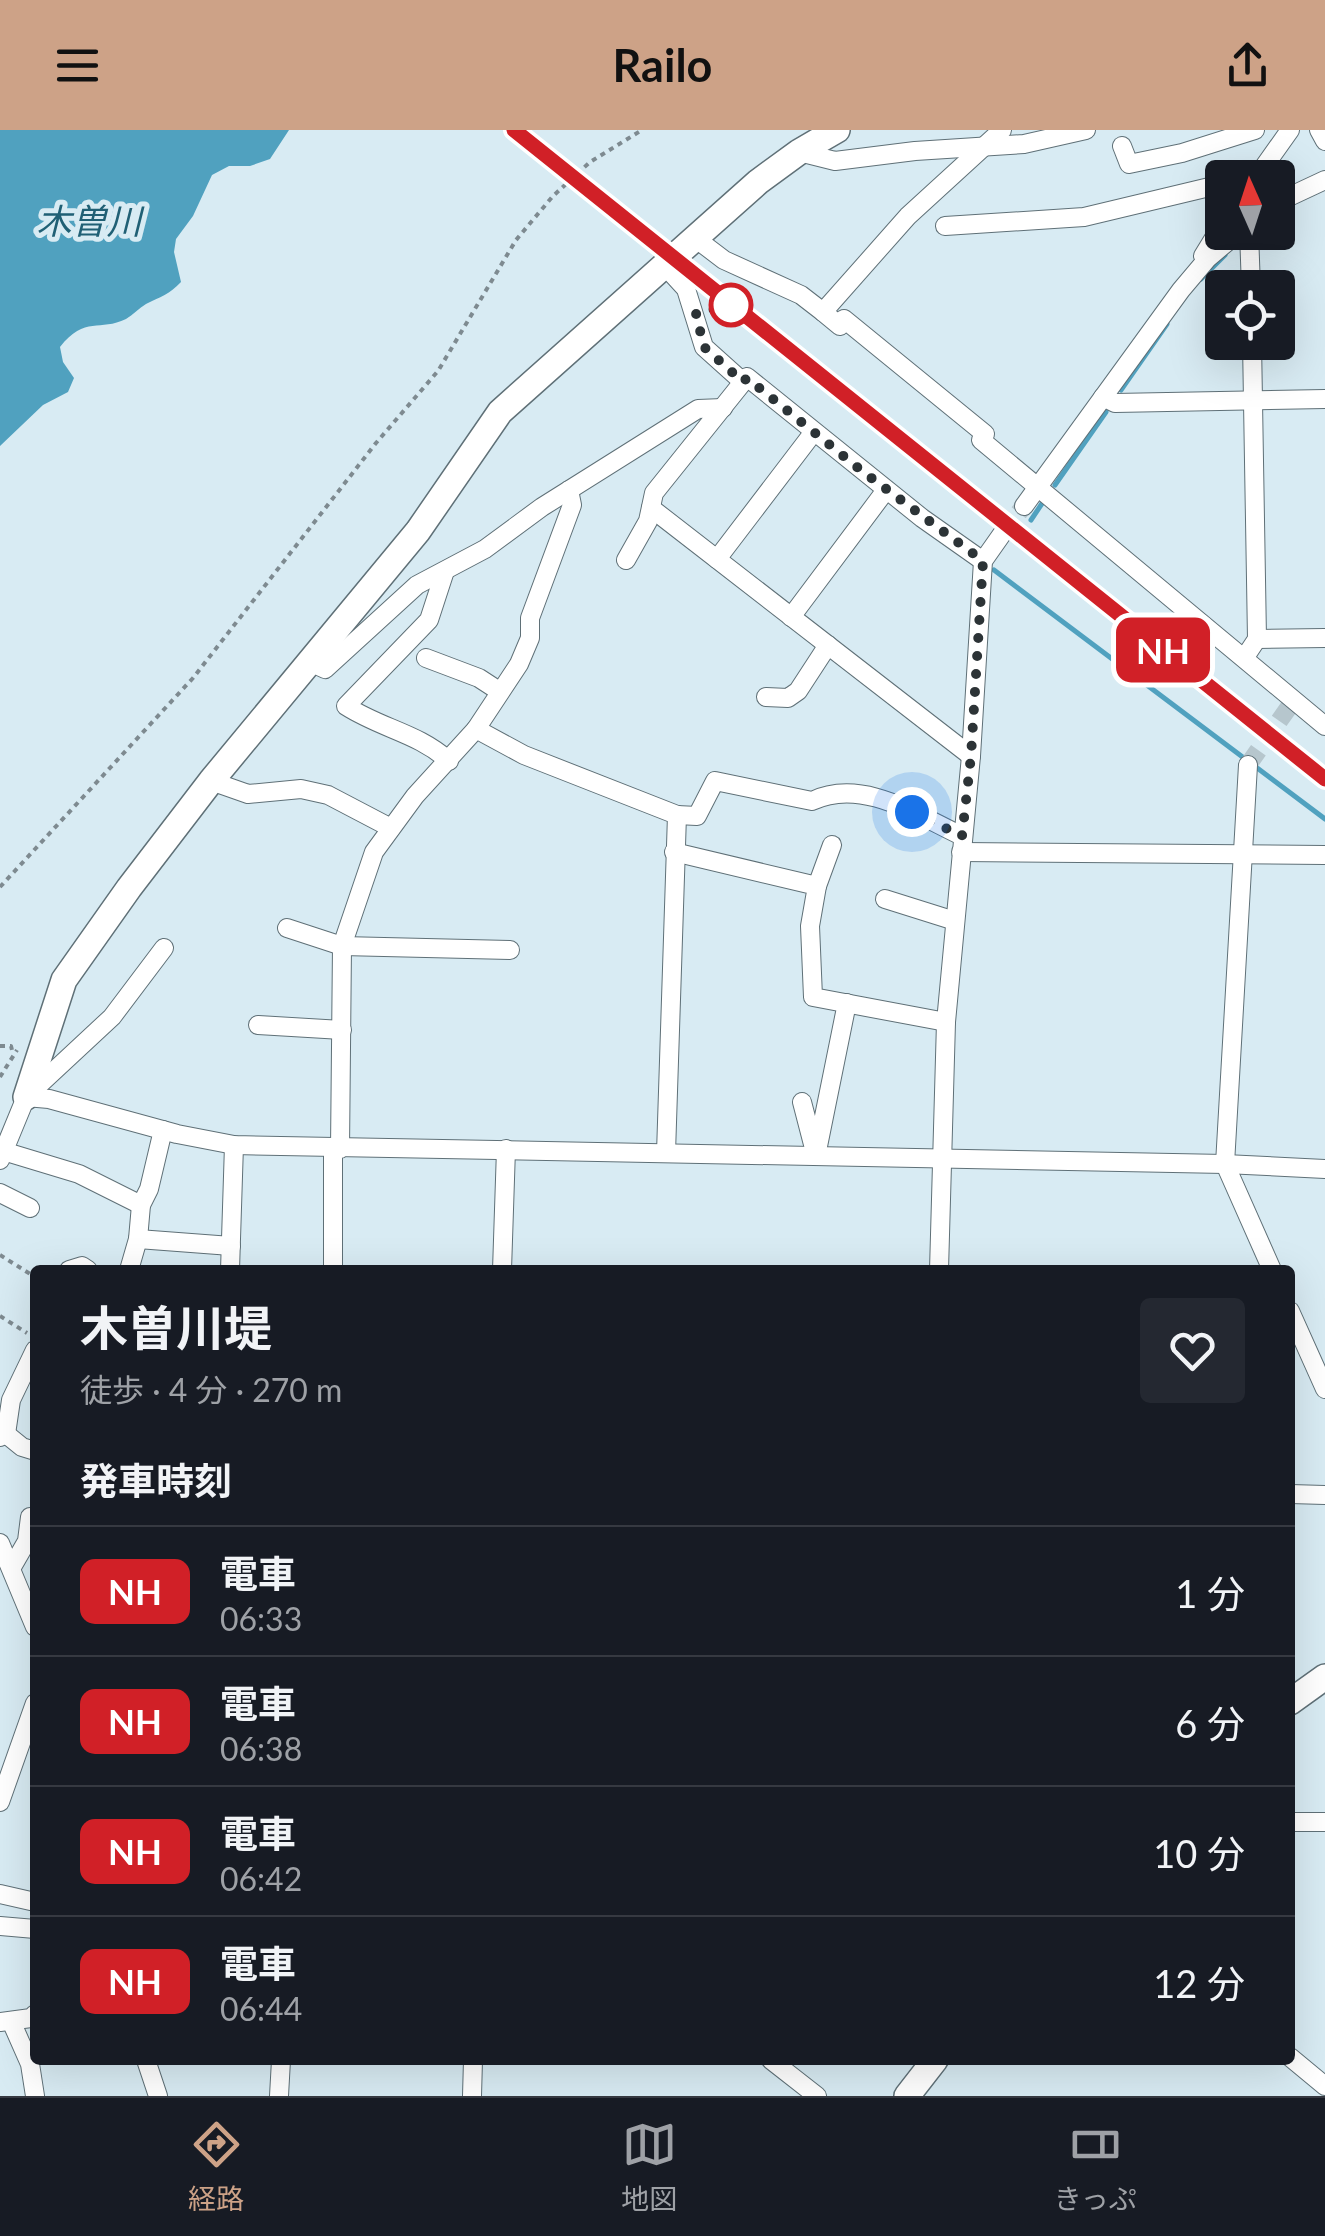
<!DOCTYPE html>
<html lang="ja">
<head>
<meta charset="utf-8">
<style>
  :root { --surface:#171b24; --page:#242831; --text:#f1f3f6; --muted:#9ea1a6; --line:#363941; --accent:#cda287 }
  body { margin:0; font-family:Lato,"Noto Sans JP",sans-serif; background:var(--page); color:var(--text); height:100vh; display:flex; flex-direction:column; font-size:38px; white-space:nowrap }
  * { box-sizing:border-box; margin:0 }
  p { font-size:32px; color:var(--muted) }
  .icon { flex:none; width:55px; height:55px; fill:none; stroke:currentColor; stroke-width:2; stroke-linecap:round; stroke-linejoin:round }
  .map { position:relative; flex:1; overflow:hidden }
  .sheet { position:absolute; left:30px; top:1135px; width:1265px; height:800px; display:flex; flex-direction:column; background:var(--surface); border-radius:10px; box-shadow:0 10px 40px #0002 }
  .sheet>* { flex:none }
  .badge { padding:0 20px; border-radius:15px; font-size:35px; line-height:65px }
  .needle { width:65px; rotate:357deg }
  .tools { position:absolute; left:1205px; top:30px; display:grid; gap:20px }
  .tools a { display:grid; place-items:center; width:90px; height:90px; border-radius:10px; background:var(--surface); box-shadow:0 10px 40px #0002; font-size:50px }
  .you { position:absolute; width:50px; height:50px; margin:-25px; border:8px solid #fff; border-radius:50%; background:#1a73e8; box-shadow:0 0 0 15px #1a73e833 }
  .map>.badge { position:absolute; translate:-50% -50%; box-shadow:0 0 0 5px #fff }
  h2 { padding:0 50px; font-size:38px; line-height:90px }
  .round { display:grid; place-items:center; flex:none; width:105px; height:105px; border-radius:10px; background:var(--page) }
  .headline { display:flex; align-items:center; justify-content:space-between; height:170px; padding:0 50px }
  h1 { font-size:48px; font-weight:700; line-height:75px }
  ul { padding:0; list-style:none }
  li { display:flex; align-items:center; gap:30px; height:130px; padding:0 50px; border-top:2px solid var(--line) }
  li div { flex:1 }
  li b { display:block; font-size:38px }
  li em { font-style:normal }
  li .badge { min-width:110px; font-weight:700; text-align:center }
  header { display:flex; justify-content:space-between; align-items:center; height:130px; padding:0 50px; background:var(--accent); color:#111; font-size:45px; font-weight:700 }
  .menu { display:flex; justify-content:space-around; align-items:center; height:140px; border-top:2px solid var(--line); background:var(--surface); font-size:28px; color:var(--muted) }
  .menu a { display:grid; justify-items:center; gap:5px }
  .menu .selected { color:var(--accent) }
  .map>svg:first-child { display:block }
  .water { fill:#50a1bf }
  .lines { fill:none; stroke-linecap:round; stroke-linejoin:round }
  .stream { stroke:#50a1bf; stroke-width:5 }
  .street-tunnel { stroke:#b6c6cd; stroke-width:18; stroke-dasharray:18 9; stroke-linecap:butt }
  .street-casing { stroke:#5f7077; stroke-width:20 }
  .secondary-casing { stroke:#5f7077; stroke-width:28 }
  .path { stroke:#7e8a90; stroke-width:4; stroke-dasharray:5 5; stroke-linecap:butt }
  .street { stroke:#fff; stroke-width:18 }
  .secondary { stroke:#fff; stroke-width:25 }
  .rail-casing { stroke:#79858b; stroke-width:9 }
  .rail { stroke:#d8ebf3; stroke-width:5; stroke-dasharray:15; stroke-linecap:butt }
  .line-casing { stroke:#fff; stroke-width:22 }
  .line { stroke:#d12027; stroke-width:15 }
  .walk { stroke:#2c3336; stroke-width:10; stroke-dasharray:0 18 }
  .stop-dot { fill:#fff; stroke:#d12027; stroke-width:5 }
  .labels { text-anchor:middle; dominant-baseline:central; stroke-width:10; stroke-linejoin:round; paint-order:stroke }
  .water-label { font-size:35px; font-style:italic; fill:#206075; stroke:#d8ebf3 }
</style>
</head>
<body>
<header><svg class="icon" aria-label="menu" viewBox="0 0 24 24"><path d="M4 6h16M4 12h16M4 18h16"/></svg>Railo<svg class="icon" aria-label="share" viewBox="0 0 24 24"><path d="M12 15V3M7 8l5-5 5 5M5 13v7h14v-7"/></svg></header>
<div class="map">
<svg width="1325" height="1966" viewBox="0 0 1325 1966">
  <rect width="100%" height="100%" fill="#d8ebf3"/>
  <path class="water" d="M0,0H289L270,29L250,36H229L212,45L193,86L176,109L174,122L181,152C170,164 160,167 146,174C139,178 133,185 126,189C100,202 85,185 60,217L63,232L74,248L68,262L43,275L0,316Z"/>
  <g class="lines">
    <g class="stream">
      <path d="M1201,149L1225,125"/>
      <path d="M1121,260L1167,194"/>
      <path d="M1055,355L1106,282"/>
      <path d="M1031,390L1043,372"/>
      <path d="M994,440L1325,689"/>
    </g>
    <g class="street-tunnel">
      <path d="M1002,404L1024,376"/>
      <path d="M1248,635L1289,577"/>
    </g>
    <defs>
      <g id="street">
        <path d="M1002,0L908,86L823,182L840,196L844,189L985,304L981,310L1325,596"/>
        <path d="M1319,0L1325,11"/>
        <path d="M1122,16L1129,34L1182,23L1255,0"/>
        <path d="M799,22L835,31L915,21L1024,14L1086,0"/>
        <path d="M1256,48L1290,0"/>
        <path d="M1278,72L1325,50"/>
        <path d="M945,96L1084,87L1222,54"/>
        <path d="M1249,102L1251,158"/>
        <path d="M695,108L724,130L801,165L823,182"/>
        <path d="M1203,126L1222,95"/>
        <path d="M665,136L686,159L704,217L743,252"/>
        <path d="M1103,267L1115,273L1325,269"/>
        <path d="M1024,376L1181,160L1208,128L1239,102"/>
        <path d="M651,378L971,626"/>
        <path d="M717,429L813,303"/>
        <path d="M626,430L648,391L654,363L747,247L922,388L983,431"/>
        <path d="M444,444L429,490L346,576C382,599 418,603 449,631"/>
        <path d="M791,487L886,360"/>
        <path d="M1257,509L1325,508"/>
        <path d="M1245,527L1257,509L1252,212"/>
        <path d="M426,528L479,548L499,561"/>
        <path d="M310,532L325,539L417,455L485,419L542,377L698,279L723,278"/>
        <path d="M766,567L788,568L798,561L828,515"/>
        <path d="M476,599L519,534L530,508V488L572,375L569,360"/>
        <path d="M1248,635L1225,1034L1272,1140"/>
        <path d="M211,651L248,664L301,659L328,665L391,698"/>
        <path d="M677,685L697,686L715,651L812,671C862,647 917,685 962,706"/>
        <path d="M674,722L817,756L810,796L813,867L946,892"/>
        <path d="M961,722L1325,725"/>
        <path d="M817,756L832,715"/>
        <path d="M885,769L955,791"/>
        <path d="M287,798L342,816L510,820"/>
        <path d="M258,895L342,900"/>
        <path d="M26,967L49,969L177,1004L234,1015L1225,1034L1325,1039"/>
        <path d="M802,972L816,1026L847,873"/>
        <path d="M340,1019L342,816L374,722L415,666L476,599L524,625L677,685L666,1023"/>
        <path d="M3,1021L79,1044L141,1075"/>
        <path d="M0,1030L26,967L112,887L164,818"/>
        <path d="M0,1063L30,1078"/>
        <path d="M138,1109L231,1116"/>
        <path d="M69,1140L82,1136L88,1140"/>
        <path d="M129,1140L138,1109L141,1075L149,1059L163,1000"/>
        <path d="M230,1140L234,1015"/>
        <path d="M333,1140V1019"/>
        <path d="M502,1140L506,1019"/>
        <path d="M939,1140L946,892L971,626L983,431L1002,404"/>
        <path d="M1290,1181L1325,1259"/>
        <path d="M6,1304L22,1317L35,1321"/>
        <path d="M0,1307L6,1304L11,1270L35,1220"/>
        <path d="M1290,1364L1325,1365"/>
        <path d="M0,1413L35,1497"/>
        <path d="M12,1437L27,1411L30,1387"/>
        <path d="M0,1672L35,1573"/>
        <path d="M1290,1692H1325"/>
        <path d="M0,1764L35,1772"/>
        <path d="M0,1796L35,1799"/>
        <path d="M11,1891L30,1934L35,1966"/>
        <path d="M0,1892L31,1888L35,1884"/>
        <path d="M1290,1927L1325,1956"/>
        <path d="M146,1930L158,1966"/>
        <path d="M771,1930L817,1966"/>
        <path d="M279,1966L281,1930"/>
        <path d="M472,1966L473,1930"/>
      </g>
      <g id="secondary">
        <path d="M26,967L64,850L129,758L211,651L418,401L500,282L758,52L799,22L837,0"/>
        <path d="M1290,1572L1325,1547"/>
        <path d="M907,1966L935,1930"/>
      </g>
    </defs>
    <use href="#street" class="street-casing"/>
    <use href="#secondary" class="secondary-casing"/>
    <g class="path">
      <path d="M0,757L193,548L376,313L438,241L516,110L553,66L590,32L642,0"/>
      <path d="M0,916H11L13,924"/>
      <path d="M0,947L17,920"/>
      <path d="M0,1125L35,1147"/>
      <path d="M0,1186L27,1203"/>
    </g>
    <use href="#street" class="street"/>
    <use href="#secondary" class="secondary"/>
    <defs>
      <path id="rail" d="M514,0L1325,649"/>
    </defs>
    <use href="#rail" class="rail-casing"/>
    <use href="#rail" class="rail"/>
  </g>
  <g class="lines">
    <defs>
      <path id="line" d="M514,0L1325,649"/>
    </defs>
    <use href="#line" class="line-casing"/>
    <use href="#line" class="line"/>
    <path class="walk" d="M731,175L696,184L704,217L743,252L747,248L862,341L983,431L971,626L962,706L912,682"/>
  </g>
  <circle class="stop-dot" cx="731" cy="175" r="20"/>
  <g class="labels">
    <g class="water-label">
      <text x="89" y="90">木曽川</text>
    </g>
  </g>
</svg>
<div class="tools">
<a><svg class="needle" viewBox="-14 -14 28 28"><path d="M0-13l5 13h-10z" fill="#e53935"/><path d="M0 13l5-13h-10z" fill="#9ea1a6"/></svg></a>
<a><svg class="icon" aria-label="locate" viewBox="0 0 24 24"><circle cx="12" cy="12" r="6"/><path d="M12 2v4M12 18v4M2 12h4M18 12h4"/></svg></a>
</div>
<div class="you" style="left:912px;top:682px"></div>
<b class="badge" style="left:1163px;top:520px;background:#d12027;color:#fff">NH</b>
<section class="sheet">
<div class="headline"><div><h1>木曽川堤</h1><p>徒歩 · 4 分 · 270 m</p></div><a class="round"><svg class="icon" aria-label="heart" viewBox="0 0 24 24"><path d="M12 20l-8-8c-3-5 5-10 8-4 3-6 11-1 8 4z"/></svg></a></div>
<h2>発車時刻</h2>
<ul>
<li><span class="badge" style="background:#d12027;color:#fff">NH</span><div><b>電車</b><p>06:33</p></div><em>1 分</em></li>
<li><span class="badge" style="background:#d12027;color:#fff">NH</span><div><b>電車</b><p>06:38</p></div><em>6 分</em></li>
<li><span class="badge" style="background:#d12027;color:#fff">NH</span><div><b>電車</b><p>06:42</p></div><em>10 分</em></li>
<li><span class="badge" style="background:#d12027;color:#fff">NH</span><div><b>電車</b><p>06:44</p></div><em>12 分</em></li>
</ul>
</section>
</div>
<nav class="menu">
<a class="selected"><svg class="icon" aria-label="directions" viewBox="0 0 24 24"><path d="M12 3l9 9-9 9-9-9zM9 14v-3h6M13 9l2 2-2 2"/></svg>経路</a>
<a><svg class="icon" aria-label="map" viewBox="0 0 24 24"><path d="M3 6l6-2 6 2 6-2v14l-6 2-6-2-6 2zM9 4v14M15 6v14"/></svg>地図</a>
<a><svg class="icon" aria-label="tickets" viewBox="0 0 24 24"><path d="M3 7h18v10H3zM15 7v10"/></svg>きっぷ</a>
</nav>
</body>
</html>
